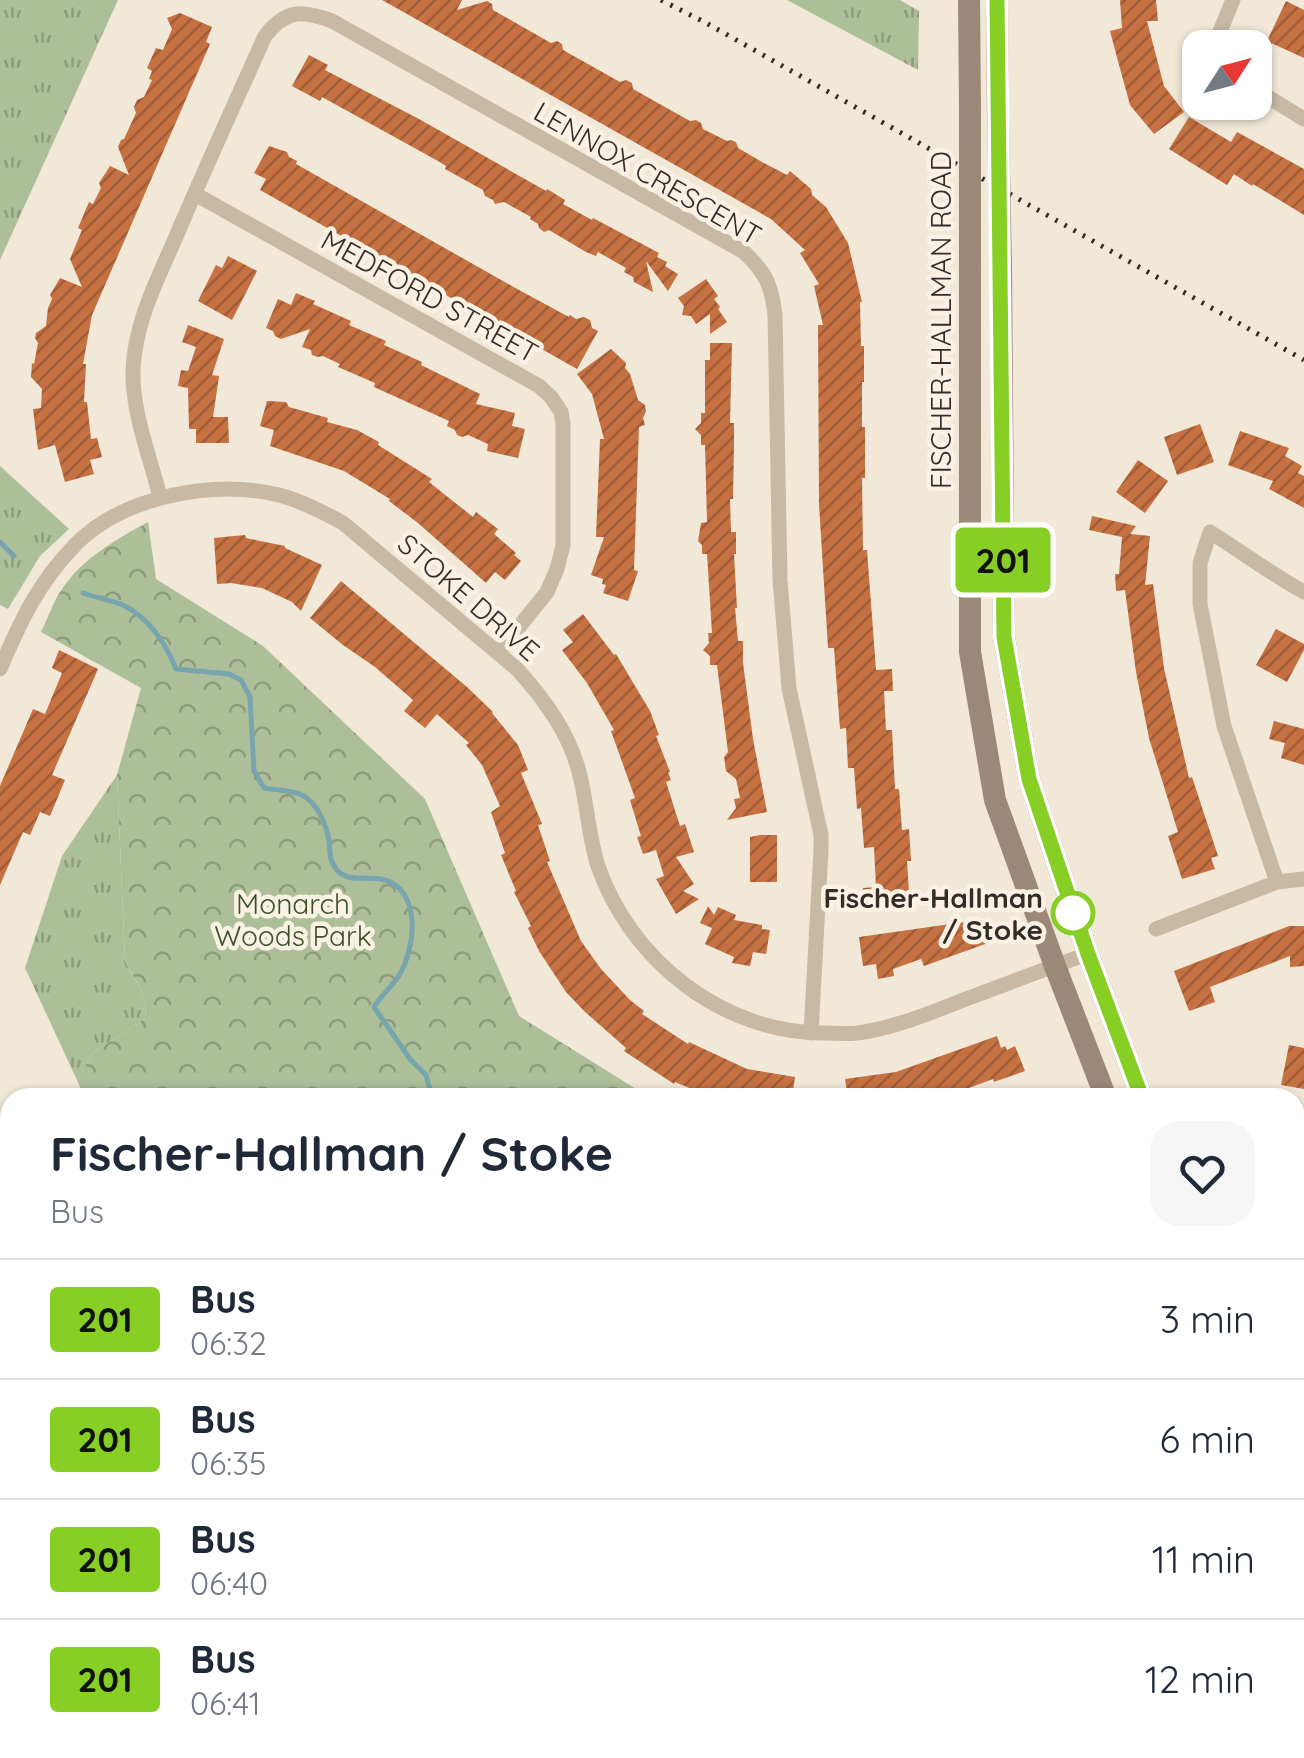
<!DOCTYPE html>
<html lang="en">
<head>
<meta charset="utf-8">
<style>
  :root { --surface:#fff; --page:#f6f6f7; --text:#1f2937; --muted:#747a83; --line:#e0e1e3 }
  body { margin:0; font-family:Quicksand,sans-serif; background:var(--page); color:var(--text); height:100vh; display:flex; flex-direction:column; font-size:38px; white-space:nowrap }
  * { box-sizing:border-box; margin:0 }
  p { font-size:32px; color:var(--muted) }
  .icon { flex:none; width:55px; height:55px; fill:none; stroke:currentColor; stroke-width:2; stroke-linecap:round; stroke-linejoin:round }
  .map { position:relative; flex:1; overflow:hidden }
  .drawer { position:absolute; left:0px; top:1088px; width:1305px; height:672px; display:flex; flex-direction:column; background:var(--surface); border-radius:30px 30px 0 0; box-shadow:0 2px 8px #0004 }
  .drawer>* { flex:none }
  .badge { padding:0 20px; border-radius:8px; font-size:35px; line-height:65px }
  .needle { width:65px; rotate:54deg }
  .tools { position:absolute; left:1182px; top:30px; display:grid; gap:20px }
  .tools a { display:grid; place-items:center; width:90px; height:90px; border-radius:20px; background:var(--surface); box-shadow:0 2px 8px #0004; font-size:50px }
  .map>.badge { position:absolute; translate:-50% -50%; box-shadow:0 0 0 5px #fff }
  .round { display:grid; place-items:center; flex:none; width:105px; height:105px; border-radius:30px; background:var(--page) }
  .headline { display:flex; align-items:center; justify-content:space-between; height:170px; padding:0 50px }
  h1 { font-size:48px; font-weight:700; line-height:75px }
  ul { padding:0; list-style:none }
  li { display:flex; align-items:center; gap:30px; height:120px; padding:0 50px; border-top:2px solid var(--line) }
  li div { flex:1 }
  li b { display:block; font-size:38px }
  li em { font-style:normal }
  li .badge { min-width:110px; font-weight:700; text-align:center }
  .map>svg:first-child { display:block }
  .grass { fill:url(#grass-tufts) }
  .forest { fill:url(#forest-crowns) }
  .lines { fill:none; stroke-linecap:round; stroke-linejoin:round }
  .stream { stroke:#77a4ad; stroke-width:5 }
  .building { fill:url(#building-hatch) }
  .street { stroke:#c8b9a4; stroke-width:15 }
  .secondary { stroke:#9c8876; stroke-width:22 }
  .rail { stroke:#342c26; stroke-width:5; stroke-dasharray:2.5 8; stroke-linecap:butt }
  .secondary-bridge { stroke:#9c8876; stroke-width:22 }
  .line-casing { stroke:#fff; stroke-width:22 }
  .line { stroke:#87cf25; stroke-width:15 }
  .stop-dot { fill:#fff; stroke:#87cf25; stroke-width:5 }
  .labels { text-anchor:middle; dominant-baseline:central; stroke-width:9; stroke-linejoin:round; paint-order:stroke }
  .street-label { font-size:28px; fill:#342c26; stroke:#f9f2e4 }
  .stop-label { font-size:28px; font-weight:bold; fill:#342c26; stroke:#f9f2e4; text-anchor:end }
  .park-label { font-size:28px; fill:#3e522a; stroke:#f9f2e4 }
</style>
</head>
<body>
<div class="map">
<svg width="1304" height="1758" viewBox="0 0 1304 1758">
  <defs>
    <pattern id="grass-tufts" width="24" height="20" patternUnits="userSpaceOnUse" patternTransform="scale(2.5)"><rect width="24" height="20" fill="#adbf98"/><path d="M3 7l-1-3M5 7V3M7 7l1-3M15 17l-1-3M17 17v-4M19 17l1-3" fill="none" stroke="#8e9b7c"/></pattern>
    <pattern id="forest-crowns" width="20" height="18" patternUnits="userSpaceOnUse" patternTransform="scale(2.5)"><rect width="20" height="18" fill="#adbf98"/><path d="M2 6a3 3 0 1 1 6 0M12 15a3 3 0 1 1 6 0" fill="none" stroke="#8e9b7c"/></pattern>
    <pattern id="building-hatch" width="6" height="6" patternUnits="userSpaceOnUse" patternTransform="scale(2.5)"><rect width="6" height="6" fill="#c57142"/><path d="M-1 1l2-2M0 6l6-6M5 7l2-2" fill="none" stroke="#a15d37"/></pattern>
  </defs>
  <rect width="100%" height="100%" fill="#f1e8d8"/>
  <g class="grass">
    <path d="M0,0H118L0,260Z"/>
    <path d="M787,0H900L919,11L918,70Z"/>
    <path d="M0,466L69,529L40,556L8,609L0,605Z"/>
    <path d="M117,775L125,961L145,998L146,1018L93,1053L77,1080L25,968L62,856Z"/>
  </g>
  <g class="forest">
    <path d="M148,522L156,579L263,646L425,799L519,1016L649,1097H84L77,1080L93,1053L146,1018L145,998L125,961L117,775L141,688L41,632C48,618 53,602 62,589C83,558 115,540 148,522Z"/>
    <path d="M1295,1681L1304,1718V1758H606L604,1750H1295Z"/>
  </g>
  <g class="lines">
    <g class="stream">
      <path d="M0,542L14,556"/>
      <path d="M83,593C94,597 114,601 123,605C149,618 166,644 176,669L229,674L241,680L250,697L254,771L264,788C276,790 292,790 302,795C318,803 326,825 329,840C330,851 329,861 337,870C349,883 366,876 381,879C423,887 416,950 398,977C391,987 381,996 374,1007L410,1059L426,1075L431,1094L430,1098"/>
      <path d="M1074,1750L1090,1758"/>
    </g>
  </g>
  <g class="building">
    <path d="M382,0H462L457,10L487,1L492,4L493,10L551,43L557,41L562,44L563,50L620,82L626,80L632,83L633,89L690,121L696,120L701,123L703,129L727,141L731,140L736,142L738,148L762,162L787,175L790,171L811,189L812,195L826,207L848,243L862,302H860L861,346H864V382H862V427H865V478H862L863,550H867L876,670L892,669L893,691H884L886,730H892L895,789H899L902,830L909,829L911,861H907L909,892H905L906,902L882,903V907L864,908L863,888L876,887L874,847L864,848L861,808L857,809L854,768H848L846,728L840,729L834,648H828L819,504L818,325H823L814,286L819,284L800,253L805,250L771,219Z"/>
    <path d="M1120,0H1156L1158,21H1147L1164,86L1184,112L1154,134L1130,105L1118,61L1110,31L1122,28Z"/>
    <path d="M1286,1L1304,10V58L1267,41Z"/>
    <path d="M180,13L212,27L206,42L210,44L92,315L83,364H86L84,402H87L91,439L97,438L102,457L90,460L94,474L65,482L55,445L38,450L33,409L41,408L42,389L31,377L32,363L34,364L38,343L35,338L36,333L46,326L48,308L52,299L50,295L60,278L82,287L70,259L82,230L78,228L89,202L93,204L101,188L99,183L110,166L129,175L118,147L121,140L124,139L136,113L134,107L137,100L144,97L152,80L149,79L152,71L147,68L156,48L163,50L172,29L167,18Z"/>
    <path d="M309,55L328,65L325,70L419,119L546,191L547,189L565,200L563,204L592,220L593,218L659,253L657,257L667,262L665,266L678,274L668,291L646,261L653,292L634,282L633,277L624,272L626,268L598,252L596,256L586,252L549,230L544,232L539,228L538,224L530,219L531,217L504,202L495,204L493,200L485,196L483,190L445,169L446,166L438,161L322,97L320,101L292,86Z"/>
    <path d="M1189,117L1231,142L1237,132L1304,169V215L1253,184L1252,186L1234,174L1227,185L1169,149Z"/>
    <path d="M269,146L287,152L289,157L297,161L296,164L519,290L569,317L570,315L576,319L584,317L590,320L592,328L598,331L577,369L260,190L266,179L254,173Z"/>
    <path d="M228,256L257,271L232,320L198,301L216,265L222,268Z"/>
    <path d="M706,279L718,296L714,299L720,307L718,309L727,322L710,334V314L696,324L691,316L682,315L684,306L678,298Z"/>
    <path d="M296,293L315,301L313,304L351,321L349,325L386,341L384,345L422,362L421,365L480,394L476,404L515,413L512,426L525,429L518,458L487,451L488,444L468,435L462,437L457,435L455,430L447,426L449,421L374,387L375,383L338,367L340,364L323,356L318,357L312,355L311,350L302,347L310,329L281,339L275,336L273,331L266,328L278,299L291,305Z"/>
    <path d="M188,325L224,339L212,375L219,376L213,417H228L229,443H196V429H189L188,388L178,386L181,370L188,371L196,347L182,342Z"/>
    <path d="M710,343H732L730,423H734V445L733,499H730L731,532H736V554H734L737,608H735L738,641H743V663L753,739L767,812L727,820L736,808L734,799L740,798L736,779L726,771L725,763L724,757L728,752L717,665H710V656L703,650L709,643L708,633H712L707,554H702V545L698,541L701,523L707,522L705,445H701V435L695,429L701,423V413H705V360H710Z"/>
    <path d="M611,349L626,363L625,368L630,374L638,400L645,405L646,411L643,418L645,425L639,427L634,570L638,571L628,601L603,593L606,585L602,584L603,579L591,575L604,537H596L600,439H604L592,394L577,374Z"/>
    <path d="M267,401L286,402L289,407L328,418L327,422L357,430L379,442L378,445L432,479L429,482L473,517L476,512L498,529L494,534L516,553L514,555L521,561L505,580L495,572L486,583L418,523L389,501L390,499L344,471L270,446L274,430L260,426Z"/>
    <path d="M1200,424L1214,462L1177,475L1164,437Z"/>
    <path d="M1240,431L1289,448L1285,456L1302,466L1298,473L1304,476V508L1269,489L1273,481L1228,465Z"/>
    <path d="M1138,460L1168,481L1145,513L1116,492Z"/>
    <path d="M1092,516L1136,526L1130,534L1150,536L1145,585L1153,584L1164,668L1189,778L1192,777L1218,856L1211,858L1215,869L1182,879L1168,836L1178,832L1149,738L1136,672L1125,590L1116,591L1115,574H1119L1122,537L1089,530Z"/>
    <path d="M245,535L246,538L285,546V548L322,565L301,611L292,602L262,588L231,583L217,584L214,538Z"/>
    <path d="M341,581L467,687L493,712L492,713L518,745L528,770L521,773L542,824L538,825L550,861L547,862L581,941L601,969L630,1000L644,1011L642,1014L688,1044L689,1042L747,1069L795,1077L792,1098H713L675,1082L674,1084L624,1051L626,1048L584,1011L566,992L539,951L528,928L531,926L514,892L516,891L501,855L505,853L491,812L500,806L482,765L466,745L469,743L437,714L425,728L404,711L413,700L375,667L343,645L310,618Z"/>
    <path d="M583,614L614,655L616,654L650,711L659,735L656,736L670,772H668L671,780L666,782L680,826L685,824L694,852L676,857L694,884L683,891L699,899L676,914L656,879L664,876L656,850L643,854L637,837L641,836L630,800L635,798L611,731L614,730L587,683L562,650L573,642L563,630Z"/>
    <path d="M1276,629L1304,644V650L1287,682L1256,665Z"/>
    <path d="M59,650L98,669L52,775L65,780L50,816L40,812L30,835L23,832L0,885V786L33,709L45,714L62,673L52,668Z"/>
    <path d="M1274,721L1304,729V765L1281,758L1285,743L1269,739Z"/>
    <path d="M760,835H777V882H750V837Z"/>
    <path d="M708,906L714,915L718,907L736,915L734,920L762,925V929L770,930L766,954L753,952L750,966L732,963L734,957L705,944L712,928L700,923Z"/>
    <path d="M979,920L988,943L924,966L921,959L893,969L894,976L878,979L876,964L863,966L859,937Z"/>
    <path d="M1289,926H1304V966L1290,967V956L1210,987L1215,1002L1189,1011L1174,971Z"/>
    <path d="M997,1036L1001,1048L1005,1046L1007,1050L1015,1046L1025,1071L994,1082L993,1079L942,1098H848L845,1079L896,1072Z"/>
    <path d="M1289,1045L1304,1048V1089L1281,1085Z"/>
  </g>
  <g class="lines">
    <g class="street">
      <path d="M1220,48L1218,36L1233,0"/>
      <path d="M1255,89L1304,119"/>
      <path d="M195,194L539,386L551,397L561,412L563,424V545L557,569L547,592L498,653"/>
      <path d="M160,497C150,456 132,413 133,370C135,320 159,277 178,232C206,166 236,101 265,36C286,9 302,10 332,21L744,252C766,273 771,284 775,314L780,580L789,688L821,835V850L811,1033"/>
      <path d="M0,669C21,620 38,583 76,544C124,496 214,479 279,495C302,501 323,512 343,523L517,669C546,701 572,737 581,780C587,807 589,836 597,863C629,960 723,1034 826,1033C839,1033 852,1035 864,1032C899,1026 933,1012 966,999C1007,984 1047,968 1088,954"/>
      <path d="M1277,882L1224,726L1200,604V563L1210,532C1242,552 1271,574 1304,592"/>
      <path d="M1156,929L1277,882L1304,879"/>
      <path d="M0,1280L10,1301"/>
      <path d="M0,1632L10,1638"/>
      <path d="M217,1750L232,1758"/>
      <path d="M472,1750L474,1758"/>
    </g>
    <g class="secondary">
      <path d="M969,0L970,107"/>
      <path d="M997,0L998,119"/>
      <path d="M970,255V652L995,800L1055,966L1106,1098"/>
      <path d="M1001,268L1004,637L1029,779L1088,954L1142,1098"/>
      <path d="M1295,1498L1304,1524"/>
      <path d="M1295,1601L1304,1627"/>
    </g>
    <path class="rail" d="M661,0L708,24L1304,360"/>
    <g class="secondary-bridge">
      <path d="M970,107V255"/>
      <path d="M998,119L1001,268"/>
    </g>
  </g>
  <g class="lines">
    <defs>
      <path id="line" d="M997,0L1004,637L1029,779L1088,954L1142,1098"/>
    </defs>
    <use href="#line" class="line-casing"/>
    <use href="#line" class="line"/>
  </g>
  <circle class="stop-dot" cx="1073" cy="913" r="20"/>
  <g class="labels">
    <g class="street-label">
      <text transform="translate(648 173) rotate(30)">LENNOX CRESCENT</text>
      <text transform="translate(430 296) rotate(29)">MEDFORD STREET</text>
      <text transform="translate(940 320) rotate(-90)">FISCHER-HALLMAN ROAD</text>
      <text transform="translate(469 597) rotate(41)">STOKE DRIVE</text>
    </g>
    <g class="stop-label">
      <text x="1043" y="897">Fischer-Hallman<tspan x="1043" dy="32">/ Stoke</tspan></text>
    </g>
    <g class="park-label">
      <text x="293" y="903">Monarch<tspan x="293" dy="32">Woods Park</tspan></text>
    </g>
  </g>
</svg>
<div class="tools">
<a><svg class="needle" viewBox="-14 -14 28 28"><path d="M0-13l5 13h-10z" fill="#e53935"/><path d="M0 13l5-13h-10z" fill="#747a83"/></svg></a>
</div>
<b class="badge" style="left:1003px;top:560px;background:#87cf25;color:#111">201</b>
<section class="drawer">
<div class="headline"><div><h1>Fischer-Hallman / Stoke</h1><p>Bus</p></div><a class="round"><svg class="icon" aria-label="heart" viewBox="0 0 24 24"><path d="M12 20l-8-8c-3-5 5-10 8-4 3-6 11-1 8 4z"/></svg></a></div>
<ul>
<li><span class="badge" style="background:#87cf25;color:#111">201</span><div><b>Bus</b><p>06:32</p></div><em>3 min</em></li>
<li><span class="badge" style="background:#87cf25;color:#111">201</span><div><b>Bus</b><p>06:35</p></div><em>6 min</em></li>
<li><span class="badge" style="background:#87cf25;color:#111">201</span><div><b>Bus</b><p>06:40</p></div><em>11 min</em></li>
<li><span class="badge" style="background:#87cf25;color:#111">201</span><div><b>Bus</b><p>06:41</p></div><em>12 min</em></li>
</ul>
</section>
</div>
</body>
</html>
